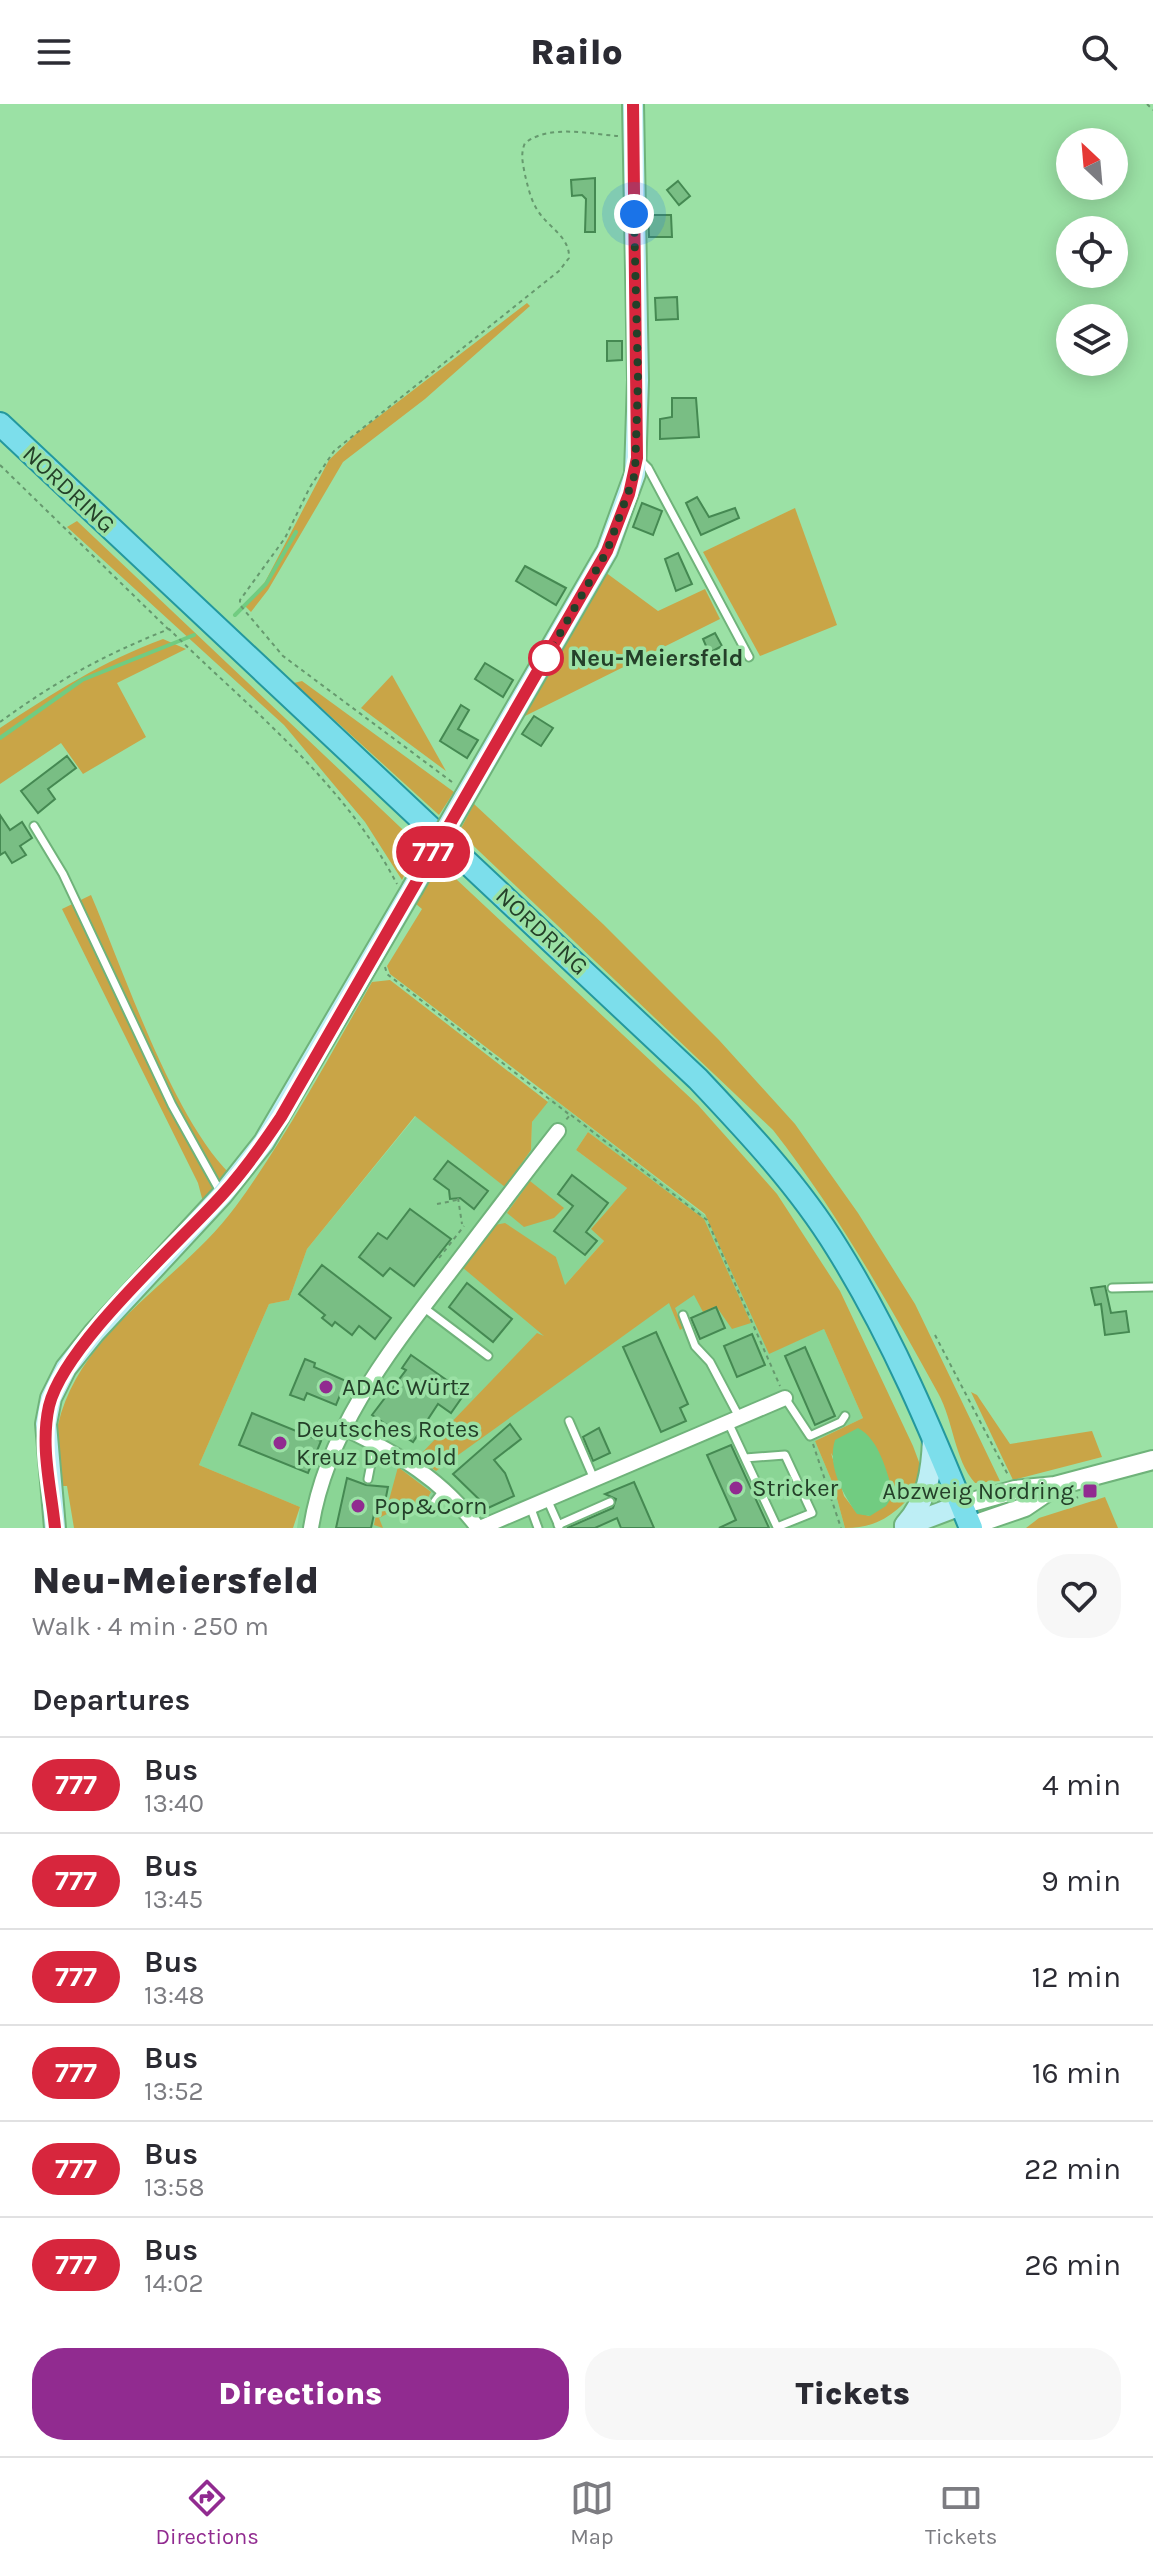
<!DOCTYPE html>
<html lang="en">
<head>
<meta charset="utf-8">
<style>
  :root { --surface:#fff; --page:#f7f7f7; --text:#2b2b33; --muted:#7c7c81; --line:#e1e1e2; --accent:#912b90 }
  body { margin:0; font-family:Karla,sans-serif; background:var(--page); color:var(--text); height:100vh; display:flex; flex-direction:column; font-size:30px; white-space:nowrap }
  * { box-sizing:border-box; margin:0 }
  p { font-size:26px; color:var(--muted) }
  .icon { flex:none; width:44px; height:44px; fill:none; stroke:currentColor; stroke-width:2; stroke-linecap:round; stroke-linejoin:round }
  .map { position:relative; height:1424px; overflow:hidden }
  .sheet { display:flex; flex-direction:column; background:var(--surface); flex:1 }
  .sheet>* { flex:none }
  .badge { padding:0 16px; border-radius:26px; font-size:28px; line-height:52px }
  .needle { width:52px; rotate:334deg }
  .tools { position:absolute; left:1056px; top:24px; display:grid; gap:16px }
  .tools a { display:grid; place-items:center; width:72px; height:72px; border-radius:50%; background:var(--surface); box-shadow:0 4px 20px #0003; font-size:40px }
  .you { position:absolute; width:40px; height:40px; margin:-20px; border:6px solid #fff; border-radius:50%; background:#1a73e8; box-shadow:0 0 0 12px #1a73e833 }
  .map>.badge { position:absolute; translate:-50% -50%; box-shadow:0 0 0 4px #fff }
  h2 { padding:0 32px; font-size:30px; line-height:72px }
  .round { display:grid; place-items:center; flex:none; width:84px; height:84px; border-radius:32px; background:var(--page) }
  .summary { display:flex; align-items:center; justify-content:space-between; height:136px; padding:0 32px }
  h1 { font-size:38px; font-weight:800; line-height:60px }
  .primary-button { display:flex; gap:16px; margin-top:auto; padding:16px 32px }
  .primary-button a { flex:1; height:92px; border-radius:32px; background:var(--accent); color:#fff; font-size:32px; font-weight:800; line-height:92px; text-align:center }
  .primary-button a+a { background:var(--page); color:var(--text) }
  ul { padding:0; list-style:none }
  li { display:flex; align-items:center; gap:24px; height:96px; padding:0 32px; border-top:2px solid var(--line) }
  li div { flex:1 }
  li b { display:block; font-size:30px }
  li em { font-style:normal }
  li .badge { min-width:88px; font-weight:700; text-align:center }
  header { display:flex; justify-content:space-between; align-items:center; height:104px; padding:0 32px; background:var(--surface); font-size:36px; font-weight:800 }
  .tab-bar { display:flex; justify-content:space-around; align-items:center; height:112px; border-top:2px solid var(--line); background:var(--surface); font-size:22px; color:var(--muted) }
  .tab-bar a { display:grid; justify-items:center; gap:4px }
  .tab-bar .selected { color:var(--accent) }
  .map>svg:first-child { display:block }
  .built { fill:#8ad595; fill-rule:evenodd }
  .green { fill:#c9a547; fill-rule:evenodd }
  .water { fill:#71cc81 }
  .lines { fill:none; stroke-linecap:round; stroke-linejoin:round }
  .stream { stroke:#71cc81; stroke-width:4 }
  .building { fill:#79be84; stroke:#458952; stroke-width:2 }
  .service-casing { stroke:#6fb37a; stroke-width:11 }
  .minor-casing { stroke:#6fb37a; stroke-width:18 }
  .tertiary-casing { stroke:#6fb37a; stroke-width:22 }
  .secondary-casing { stroke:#6fb37a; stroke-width:24 }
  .primary-casing { stroke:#24989e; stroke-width:26 }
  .path { stroke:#66996e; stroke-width:2; stroke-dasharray:4 4; stroke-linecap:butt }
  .service { stroke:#fff; stroke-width:7 }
  .minor { stroke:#fff; stroke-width:14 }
  .tertiary { stroke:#fff; stroke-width:18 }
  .secondary { stroke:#bdeef5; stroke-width:20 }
  .primary { stroke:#7cdeeb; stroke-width:22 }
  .secondary-bridge-casing { stroke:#6fb37a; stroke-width:24; stroke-linecap:butt }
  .secondary-bridge { stroke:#bdeef5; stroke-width:20 }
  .line-casing { stroke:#fff; stroke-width:18 }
  .line { stroke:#d7263d; stroke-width:12 }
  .walk { stroke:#244029; stroke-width:8; stroke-dasharray:0 14.4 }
  .stop-dot { fill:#fff; stroke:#d7263d; stroke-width:4 }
  .poi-dot { fill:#912b90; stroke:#9be1a5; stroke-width:3 }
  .labels { text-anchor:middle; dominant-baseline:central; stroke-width:7; stroke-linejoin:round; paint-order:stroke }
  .street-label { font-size:24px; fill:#244029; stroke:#9be1a5 }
  .stop-label { font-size:24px; font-weight:bold; fill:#244029; stroke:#9be1a5; text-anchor:start }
  .poi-label { font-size:24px; fill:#244029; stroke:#9be1a5; text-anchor:start }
</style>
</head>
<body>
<header><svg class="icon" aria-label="menu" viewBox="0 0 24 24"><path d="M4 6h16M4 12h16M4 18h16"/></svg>Railo<svg class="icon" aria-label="search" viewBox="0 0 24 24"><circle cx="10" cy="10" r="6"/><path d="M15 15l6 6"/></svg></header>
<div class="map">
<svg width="1153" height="1424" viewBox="0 0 1153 1424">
  <rect width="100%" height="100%" fill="#9be1a5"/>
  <path class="built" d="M551,993L711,1116L769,1249L824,1225L863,1314L815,1337L833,1380L845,1424H297L300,1403L199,1361L269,1200L289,1196L307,1145L416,1012L531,1046L532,1018ZM588,1028L690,1105L549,1235L556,1153L564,1182L604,1137L592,1124L627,1084L576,1046Z"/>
  <g class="green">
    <path d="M527,199L530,202L425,295L343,358L268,486L251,508L244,501L265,478L329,356L356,330Z"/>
    <path d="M795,404L837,521L760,552L703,448Z"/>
    <path d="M77,417L419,741L402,776L365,718L284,621L67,423Z"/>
    <path d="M605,468L658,507L705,485L720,515L519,615Z"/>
    <path d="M163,535L186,545L117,579L146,633L83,670L61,639L0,680V624C53,589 103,557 163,535Z"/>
    <path d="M392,571L446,667L361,604Z"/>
    <path d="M302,577L454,688L439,711L294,579Z"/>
    <path d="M474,700L603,820L719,936L795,1020L858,1109L915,1200L1000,1377L975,1379C954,1355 954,1318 938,1289C888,1198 837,1108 773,1026L459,728Z"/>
    <path d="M440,760L698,1001L777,1090L840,1187L913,1342L919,1358V1382C898,1408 880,1424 845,1424L833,1380L815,1337L863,1314L824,1225L769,1250L705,1110L390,870L387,862L422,805L416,800ZM831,1349L870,1412L857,1409L844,1392Z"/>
    <path d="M91,791C125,870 172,1012 230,1070L203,1098L198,1079L62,805Z"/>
    <path d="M390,876L548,998L532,1018L531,1046L505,1083L415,1012L307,1145L289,1196L269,1200L199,1361L300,1403L293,1424H74L67,1382H61C60,1363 54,1339 58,1321C80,1225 181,1177 236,1102C287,1032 329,953 372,878Z"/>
    <path d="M588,1028L704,1115L751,1219L732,1225L716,1202L703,1208L694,1191L675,1204L683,1224L680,1226L669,1199L436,1367L418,1353L537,1229L544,1232L462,1163L495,1121L505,1119L556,1153L565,1181L604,1137L591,1125L627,1084L576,1046Z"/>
    <path d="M530,1077L564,1104L554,1114L524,1123L507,1109Z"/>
    <path d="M971,1288L977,1291L1010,1340L1092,1327L1102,1353L1013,1376Z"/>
    <path d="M398,1363L431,1388L426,1397L400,1412L395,1406L379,1414L383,1424L374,1421L377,1406L386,1407Z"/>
    <path d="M1105,1393L1118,1424H1026L1039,1414Z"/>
  </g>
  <path class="water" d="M858,1324C880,1336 886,1367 894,1390L886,1402L870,1412L857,1410C842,1389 827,1361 835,1336Z"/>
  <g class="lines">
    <g class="stream">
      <path d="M235,511L266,480L296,428"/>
      <path d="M0,634L82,576L194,531"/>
    </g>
  </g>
  <g class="building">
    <path d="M595,74V128H585L586,95L582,91L572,92L571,76Z"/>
    <path d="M678,77L690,92L679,101L667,86Z"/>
    <path d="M648,111H671L672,133H649Z"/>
    <path d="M677,193L678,215L656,216L655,194Z"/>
    <path d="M607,237H622V256L607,257Z"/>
    <path d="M672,294H696L699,333L660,335V315L672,313Z"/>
    <path d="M697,393L709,413L735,404L739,414L701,431L686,399Z"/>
    <path d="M642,399L662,407L653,431L633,423Z"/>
    <path d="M678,449L692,480L676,487L665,455Z"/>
    <path d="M525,462L566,484L556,501L516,477Z"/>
    <path d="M715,529L722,542L709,549L703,535Z"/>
    <path d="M485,559L513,576L503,593L475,575Z"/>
    <path d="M461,601L469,606L458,625L478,636L467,654L440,637Z"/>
    <path d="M534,612L553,624L541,642L522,630Z"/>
    <path d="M67,652L76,664L48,685L55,695L38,709L21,687Z"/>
    <path d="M0,711L10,726L22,718L32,734L20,742L26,751L12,759L5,748L0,751Z"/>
    <path d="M448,1057L488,1087L474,1105L460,1094L450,1095L449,1086L434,1075Z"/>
    <path d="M572,1071L608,1099L586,1128L597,1137L585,1151L554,1127L573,1102L558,1090Z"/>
    <path d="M410,1105L451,1135L414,1182L390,1164L383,1172L359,1153L378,1129L387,1135Z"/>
    <path d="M322,1161L391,1214L375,1235L359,1222L352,1231L335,1218L332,1222L322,1214L325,1211L299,1190Z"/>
    <path d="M467,1179L512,1215L493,1238L449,1203Z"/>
    <path d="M1105,1182L1111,1209L1126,1207L1129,1228L1105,1231L1101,1200L1095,1201L1091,1184Z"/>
    <path d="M716,1203L725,1224L700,1235L691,1214Z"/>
    <path d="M656,1228L688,1300L680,1304L686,1317L661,1328L623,1243Z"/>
    <path d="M752,1230L765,1261L737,1273L724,1242Z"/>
    <path d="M805,1243L835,1312L815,1321L785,1252Z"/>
    <path d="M411,1251L465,1289L451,1309L438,1300L413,1338L372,1311L406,1266L402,1264Z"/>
    <path d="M305,1255L315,1259L314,1263L346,1277L336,1301L307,1289L304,1296L290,1291Z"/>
    <path d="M252,1309L321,1337L308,1369L239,1341Z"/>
    <path d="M510,1320L521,1335L494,1356L505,1369L514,1392L488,1404L453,1370Z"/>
    <path d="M599,1324L610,1349L593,1357L583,1333Z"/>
    <path d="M731,1341L769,1424H719L736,1416L707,1351Z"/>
    <path d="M347,1374L366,1381L388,1383L384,1403L376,1401L371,1424H336Z"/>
    <path d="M634,1378L654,1424H621L617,1414L595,1424H567L613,1404L616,1395L605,1390Z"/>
  </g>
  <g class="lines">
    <defs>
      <g id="service">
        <path d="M639,355L648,364L749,553"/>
        <path d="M34,722L63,770L172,1001L221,1089"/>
        <path d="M1112,1184L1153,1183"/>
        <path d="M423,1203L488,1252"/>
        <path d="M683,1211L695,1242L710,1258L738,1311"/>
        <path d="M785,1294L810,1332L841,1318L845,1312"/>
        <path d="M569,1317L594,1375"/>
        <path d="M728,1318L777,1423L812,1409L785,1351L745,1354"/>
        <path d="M368,1375L375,1339"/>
        <path d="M547,1395L559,1422"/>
        <path d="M530,1402L538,1424"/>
        <path d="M429,1405L444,1385"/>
        <path d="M558,1421L610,1398"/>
      </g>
      <g id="minor">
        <path d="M346,1325C398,1350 443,1376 478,1424"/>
        <path d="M311,1424C326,1326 391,1245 450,1168C486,1121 521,1074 558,1027"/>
        <path d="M480,1424L785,1294"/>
      </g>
      <g id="tertiary">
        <path d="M961,1401L1015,1386L1055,1382L1153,1356"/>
        <path d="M970,1422L1025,1403L1053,1384"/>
      </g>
      <g id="secondary">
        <path d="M464,694L607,447L635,370L638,276L633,0"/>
        <path d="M905,1421C928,1395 932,1367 933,1334"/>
        <path d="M905,1422L961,1401"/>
        <path d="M55,1424L46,1320L51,1294L66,1264L94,1229L222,1091L264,1038L412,785"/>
      </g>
      <path id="primary" d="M0,320L698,975C748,1028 799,1082 837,1144C892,1232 932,1328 971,1424"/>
    </defs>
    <use href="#service" class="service-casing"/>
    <use href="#minor" class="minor-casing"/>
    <use href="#tertiary" class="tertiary-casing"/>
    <use href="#secondary" class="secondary-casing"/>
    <use href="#primary" class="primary-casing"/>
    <g class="path">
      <path d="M1147,0L1153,6"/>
      <path d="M0,361L168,525"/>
      <path d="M0,618C56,577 104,551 169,525C250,605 343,677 397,780"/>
      <path d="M452,678L283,552L240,501V496L285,434L310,383L334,347L559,167L569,154C570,133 549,124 538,107C531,97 528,83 525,71C523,60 520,50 525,39C550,20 589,30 618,32"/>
      <path d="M385,863L387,870L570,1011L565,1017"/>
      <path d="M571,1011L707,1116L780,1282"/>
      <path d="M458,1094L462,1120"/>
      <path d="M437,1100L457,1096"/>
      <path d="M439,1154L464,1122"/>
      <path d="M935,1231L1008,1371"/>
      <path d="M813,1340L841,1424"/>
      <path d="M1059,1399L1099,1387"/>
    </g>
    <use href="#service" class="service"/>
    <use href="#minor" class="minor"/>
    <use href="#tertiary" class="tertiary"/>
    <use href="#secondary" class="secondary"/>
    <use href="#primary" class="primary"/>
    <defs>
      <path id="secondary-bridge" d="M412,785L464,694"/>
    </defs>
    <use href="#secondary-bridge" class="secondary-bridge-casing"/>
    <use href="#secondary-bridge" class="secondary-bridge"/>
  </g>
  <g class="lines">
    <defs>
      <path id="line" d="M55,1424C51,1384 40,1342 49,1302C64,1241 177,1141 222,1091C244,1067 263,1040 281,1013L607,447L629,390L637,354L633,0"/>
    </defs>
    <use href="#line" class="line-casing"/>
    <use href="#line" class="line"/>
    <path class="walk" d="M546,554L607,447L635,370L638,276L634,110"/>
  </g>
  <circle class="stop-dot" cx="546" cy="554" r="16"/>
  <g class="poi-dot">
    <circle cx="326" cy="1283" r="8"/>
    <circle cx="280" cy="1339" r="8"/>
    <circle cx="736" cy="1384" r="8"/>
    <rect x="1082" y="1379" width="16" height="16" rx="4"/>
    <circle cx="358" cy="1402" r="8"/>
  </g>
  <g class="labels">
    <g class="street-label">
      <text transform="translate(69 385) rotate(43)">NORDRING</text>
      <text transform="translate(542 827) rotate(43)">NORDRING</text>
    </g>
    <g class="stop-label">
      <text x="570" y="554">Neu-Meiersfeld</text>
    </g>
    <g class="poi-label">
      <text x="342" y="1283">ADAC Würtz</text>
      <text x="296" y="1325">Deutsches Rotes<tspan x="296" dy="28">Kreuz Detmold</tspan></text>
      <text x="752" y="1384">Stricker</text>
      <text x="1074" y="1387" text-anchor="end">Abzweig Nordring</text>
      <text x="374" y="1402">Pop&amp;Corn</text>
    </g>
  </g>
</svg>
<div class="tools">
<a><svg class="needle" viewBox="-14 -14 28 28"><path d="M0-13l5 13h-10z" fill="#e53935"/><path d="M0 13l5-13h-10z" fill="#7c7c81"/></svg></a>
<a><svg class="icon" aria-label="locate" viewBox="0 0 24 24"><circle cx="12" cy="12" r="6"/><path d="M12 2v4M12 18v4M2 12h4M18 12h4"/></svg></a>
<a><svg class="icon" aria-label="layers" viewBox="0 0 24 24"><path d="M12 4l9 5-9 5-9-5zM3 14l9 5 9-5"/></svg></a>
</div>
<div class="you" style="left:634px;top:110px"></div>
<b class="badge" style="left:433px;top:748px;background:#d7263d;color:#fff">777</b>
</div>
<section class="sheet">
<div class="summary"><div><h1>Neu-Meiersfeld</h1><p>Walk · 4 min · 250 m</p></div><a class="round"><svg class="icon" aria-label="heart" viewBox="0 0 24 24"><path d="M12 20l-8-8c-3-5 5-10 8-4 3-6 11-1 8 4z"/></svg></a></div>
<h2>Departures</h2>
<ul>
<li><span class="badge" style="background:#d7263d;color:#fff">777</span><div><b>Bus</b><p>13:40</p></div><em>4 min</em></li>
<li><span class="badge" style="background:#d7263d;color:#fff">777</span><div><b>Bus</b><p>13:45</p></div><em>9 min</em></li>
<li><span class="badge" style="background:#d7263d;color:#fff">777</span><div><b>Bus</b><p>13:48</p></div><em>12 min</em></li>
<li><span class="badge" style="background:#d7263d;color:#fff">777</span><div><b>Bus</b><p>13:52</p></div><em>16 min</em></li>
<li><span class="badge" style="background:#d7263d;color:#fff">777</span><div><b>Bus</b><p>13:58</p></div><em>22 min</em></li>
<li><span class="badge" style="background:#d7263d;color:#fff">777</span><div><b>Bus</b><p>14:02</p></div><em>26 min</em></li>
</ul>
<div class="primary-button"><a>Directions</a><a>Tickets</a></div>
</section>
<nav class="tab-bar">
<a class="selected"><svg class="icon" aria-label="directions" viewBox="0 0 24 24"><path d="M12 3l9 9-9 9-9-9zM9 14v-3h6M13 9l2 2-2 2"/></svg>Directions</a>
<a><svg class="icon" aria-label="map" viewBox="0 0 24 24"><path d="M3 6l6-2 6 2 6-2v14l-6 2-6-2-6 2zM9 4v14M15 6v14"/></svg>Map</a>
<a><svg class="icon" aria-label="tickets" viewBox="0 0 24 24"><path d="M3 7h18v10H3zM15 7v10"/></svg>Tickets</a>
</nav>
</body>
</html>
